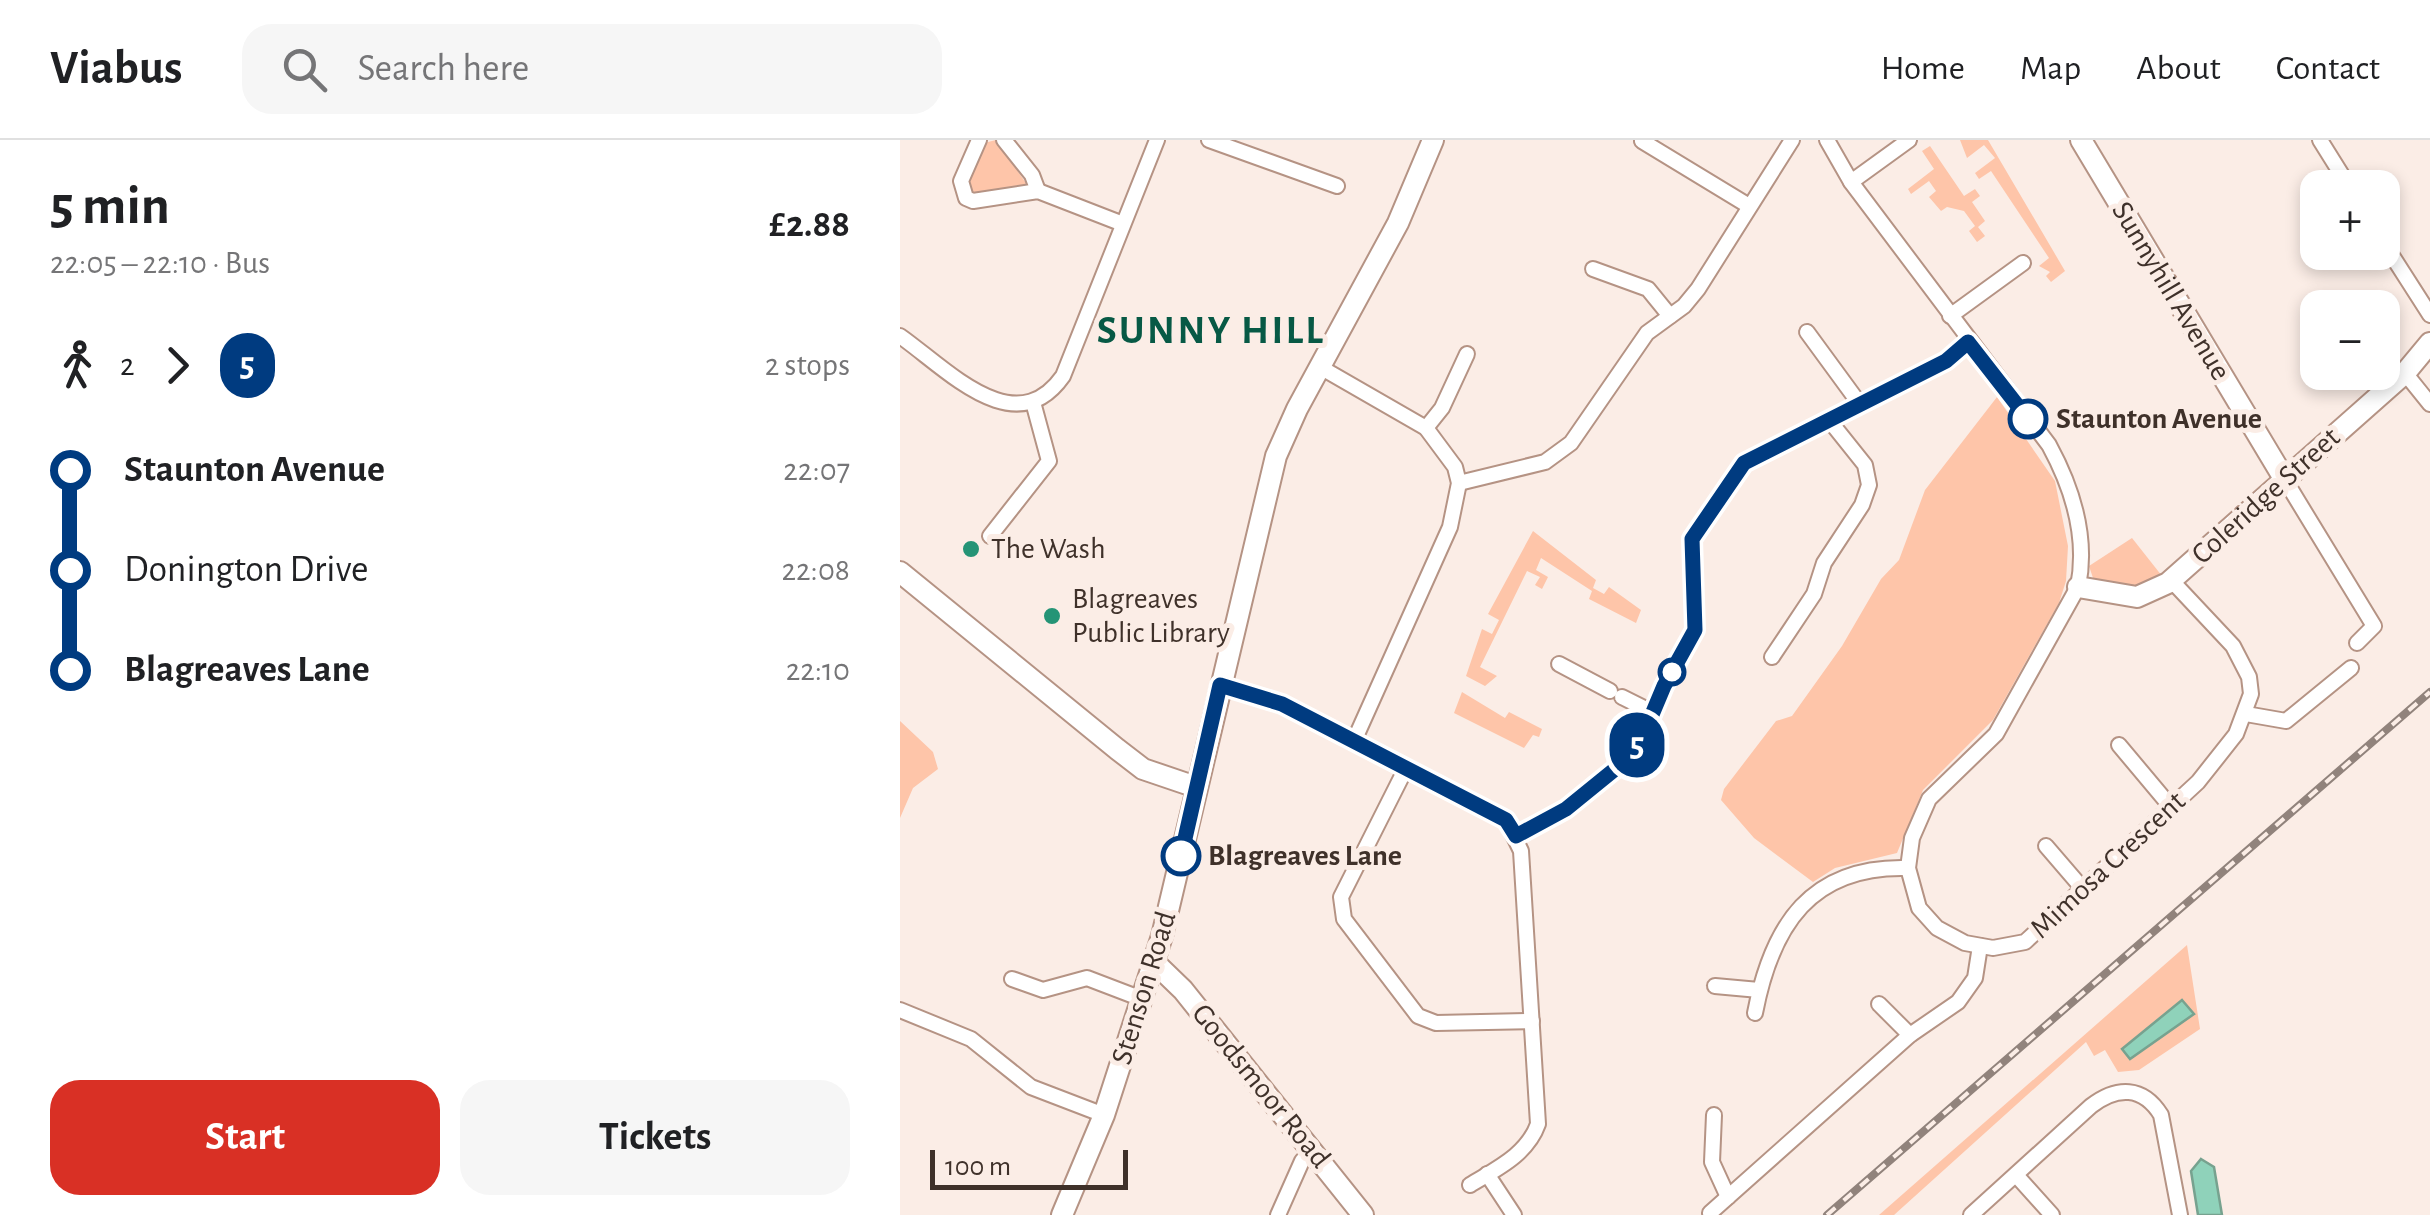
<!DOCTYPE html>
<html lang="en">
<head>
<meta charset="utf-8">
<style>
  :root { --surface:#fff; --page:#f6f6f6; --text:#202124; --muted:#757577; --line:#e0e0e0; --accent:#d93025 }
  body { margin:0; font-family:"Alegreya Sans",sans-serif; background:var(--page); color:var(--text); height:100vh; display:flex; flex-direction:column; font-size:38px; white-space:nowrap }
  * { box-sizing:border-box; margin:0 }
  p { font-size:32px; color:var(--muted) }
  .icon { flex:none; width:55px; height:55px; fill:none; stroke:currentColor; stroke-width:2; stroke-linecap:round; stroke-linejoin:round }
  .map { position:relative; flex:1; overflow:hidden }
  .sheet { display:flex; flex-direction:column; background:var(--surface); width:900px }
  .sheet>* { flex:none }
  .badge { padding:0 20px; border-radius:32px; font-size:35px; line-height:65px }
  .tools { position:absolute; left:1400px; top:30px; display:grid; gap:20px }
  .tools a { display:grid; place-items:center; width:100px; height:100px; border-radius:20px; background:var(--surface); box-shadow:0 5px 15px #0003; font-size:50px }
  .scale { position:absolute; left:30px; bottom:25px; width:198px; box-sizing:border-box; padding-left:10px; border:5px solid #3f312a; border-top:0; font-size:28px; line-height:35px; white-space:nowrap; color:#3f312a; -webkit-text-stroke:8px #fbede6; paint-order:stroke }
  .map>.badge { position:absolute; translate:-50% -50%; box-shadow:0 0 0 5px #fff }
  .legs { display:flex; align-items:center; gap:15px; height:110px; padding:0 50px; font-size:32px }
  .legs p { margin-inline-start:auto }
  .headline { display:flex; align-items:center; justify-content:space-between; height:170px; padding:0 50px }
  h1 { font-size:55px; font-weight:600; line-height:75px }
  .button { display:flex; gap:20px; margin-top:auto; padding:20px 50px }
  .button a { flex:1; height:115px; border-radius:30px; background:var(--accent); color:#fff; font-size:40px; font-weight:600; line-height:115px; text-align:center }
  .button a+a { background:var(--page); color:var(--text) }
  ul { padding:0 50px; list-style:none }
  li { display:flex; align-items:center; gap:35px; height:100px; font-size:38px }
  li i { display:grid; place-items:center; width:15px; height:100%; margin:0 12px; background:currentColor }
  li i::after { content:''; width:25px; height:25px; margin:-12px; border:8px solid; border-radius:50%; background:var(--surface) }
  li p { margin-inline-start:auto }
  li:first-child i { background:linear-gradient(#0000 50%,currentColor 0) }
  li:last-child i { background:linear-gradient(currentColor 50%,#0000 0) }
  header { display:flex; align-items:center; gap:60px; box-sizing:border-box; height:140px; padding:0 50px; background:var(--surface); border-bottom:2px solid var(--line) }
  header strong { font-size:48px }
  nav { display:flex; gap:55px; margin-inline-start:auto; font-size:35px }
  .search { width:700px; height:90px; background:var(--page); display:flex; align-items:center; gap:25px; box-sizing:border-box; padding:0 35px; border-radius:30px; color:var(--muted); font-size:38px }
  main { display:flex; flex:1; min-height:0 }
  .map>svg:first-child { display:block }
  .green { fill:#fec5a9 }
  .water { fill:#8fd2ba; stroke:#77a28f; stroke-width:2.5 }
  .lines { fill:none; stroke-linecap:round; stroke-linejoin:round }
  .street-casing { stroke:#b59384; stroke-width:18 }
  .secondary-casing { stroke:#b59384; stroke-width:24 }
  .street { stroke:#fff; stroke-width:14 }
  .secondary { stroke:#fff; stroke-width:20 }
  .rail-casing { stroke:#91837c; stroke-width:8 }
  .rail { stroke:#fbede6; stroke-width:4; stroke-dasharray:11; stroke-linecap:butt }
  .line-1-casing { stroke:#fff; stroke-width:22 }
  .line-1 { stroke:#003b80; stroke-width:15 }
  .stop-1-dot { fill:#fff; stroke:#003b80; stroke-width:5 }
  .poi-dot { fill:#259476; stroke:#fbede6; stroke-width:4 }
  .labels { text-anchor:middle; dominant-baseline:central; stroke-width:10; stroke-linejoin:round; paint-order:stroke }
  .street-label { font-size:30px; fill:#3f312a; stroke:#fbede6 }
  .stop-label { font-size:30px; font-weight:bold; fill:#3f312a; stroke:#fbede6; text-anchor:start }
  .poi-label { font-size:30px; fill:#3f312a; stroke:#fbede6; text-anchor:start }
  .district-label { font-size:40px; font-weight:bold; letter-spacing:2.5px; fill:#075945; stroke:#fbede6 }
</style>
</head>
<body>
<header>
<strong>Viabus</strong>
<div class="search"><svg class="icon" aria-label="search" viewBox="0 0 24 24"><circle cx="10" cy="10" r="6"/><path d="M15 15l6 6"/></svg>Search here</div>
<nav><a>Home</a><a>Map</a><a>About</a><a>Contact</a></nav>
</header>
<main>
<section class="sheet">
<div class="headline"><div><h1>5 min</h1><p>22:05 – 22:10 · Bus</p></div><b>£2.88</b></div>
<div class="legs"><svg class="icon" aria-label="walk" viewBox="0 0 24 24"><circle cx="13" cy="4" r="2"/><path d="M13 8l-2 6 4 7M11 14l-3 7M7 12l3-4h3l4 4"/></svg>2<svg class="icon" aria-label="forward" viewBox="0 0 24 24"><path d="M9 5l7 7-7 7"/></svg><b class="badge" style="background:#003b80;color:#fff">5</b><p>2 stops</p></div>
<ul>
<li><i style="color:#003b80"></i><b>Staunton Avenue</b><p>22:07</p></li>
<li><i style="color:#003b80"></i><span>Donington Drive</span><p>22:08</p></li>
<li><i style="color:#003b80"></i><b>Blagreaves Lane</b><p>22:10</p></li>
</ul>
<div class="button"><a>Start</a><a>Tickets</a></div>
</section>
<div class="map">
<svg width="1530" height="1075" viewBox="0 0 1530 1075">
  <rect width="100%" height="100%" fill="#fbede6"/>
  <g class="green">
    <path d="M96,0L126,43L124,48L73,55L67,42L84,3Z"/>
    <path d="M1060,0H1088L1165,131L1151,142L1146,136L1150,132L1139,126L1149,118L1091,31L1079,39L1075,33L1095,18L1084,5L1067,18Z"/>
    <path d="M1030,6L1064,56L1075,49L1080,56L1072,62L1085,81L1078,87L1085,96L1077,102L1069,91L1075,86L1064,71L1047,67L1041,71L1029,57L1036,51L1029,41L1011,54L1008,49L1034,29L1022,11Z"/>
    <path d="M1097,257L1155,341L1168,406L1166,441L1159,463L1093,580L1023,650L997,713L935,728L913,742L854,698L821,660L824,649L876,581L892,576L942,506L981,439L999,420L1025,350Z"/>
    <path d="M633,391L696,440L693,448L704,454L709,447L741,470L736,483L689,459L692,451L641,418L636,430L648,437L642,449L635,445L640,437L627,431L580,527L597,536L585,546L566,536L582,489L592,494L599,480L588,474Z"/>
    <path d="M1232,398L1262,436L1232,449L1194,441L1189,426Z"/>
    <path d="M562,552L605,578L609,572L642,589L639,597L633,595L624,608L554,573Z"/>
    <path d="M0,581L33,612L38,629L13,648L0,678Z"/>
    <path d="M1287,805L1300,889L1239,930L1218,932L1205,910L1194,916L1186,902L994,1075H979Z"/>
  </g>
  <g class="water">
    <path d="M1282,860L1294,874L1230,919L1222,909Z"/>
    <path d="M1301,1019L1314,1027L1322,1075H1298L1291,1031Z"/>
  </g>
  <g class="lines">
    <defs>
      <g id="street">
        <path d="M79,0L61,41L66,58L73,61L138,51L223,84"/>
        <path d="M104,0L132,35L138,51"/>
        <path d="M309,0L437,46"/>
        <path d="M927,0L951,42L1149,305C1173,349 1188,397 1178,447L1096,594L1029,659L1012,698L1008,728L1019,768L1037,788L1065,803L1093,808L1125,802L1298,642L1336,594L1351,554L1349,537L1333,506L1271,440"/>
        <path d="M1420,0L1450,48"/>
        <path d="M742,1L849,66"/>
        <path d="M951,42L1009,0"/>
        <path d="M1482,100L1530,175"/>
        <path d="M693,129L748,149L770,176"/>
        <path d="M1050,176L1123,123"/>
        <path d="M907,192L959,263"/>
        <path d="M0,196C47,229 115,304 163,236L257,0"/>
        <path d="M420,227L526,288L555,327L559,343L550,387L454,601"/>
        <path d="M1505,233L1530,264"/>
        <path d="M526,288L542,268L567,214"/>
        <path d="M1385,340L1474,486L1457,503"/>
        <path d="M559,343L645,322L671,303L747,193L784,166L798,149L892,0"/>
        <path d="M90,396L149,321L133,262"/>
        <path d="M872,517L914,454L924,423L962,365L969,345L965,325L929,280"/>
        <path d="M659,524L710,551"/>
        <path d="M320,545L382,564L606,680L621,711L638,984C627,1015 596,1029 570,1045"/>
        <path d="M722,557L752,572"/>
        <path d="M1346,574L1386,581L1451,528"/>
        <path d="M1219,605L1271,667"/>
        <path d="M506,628L441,757L444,779L518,876L536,883L632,881"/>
        <path d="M616,696L666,669L713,630L743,596L764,546L795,490L792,399L844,323L1045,221L1068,202"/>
        <path d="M1146,706L1183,749"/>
        <path d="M112,839L143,850L187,838L242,859"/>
        <path d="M815,846L859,850"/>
        <path d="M979,864L1010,895"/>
        <path d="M0,870L71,899L131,947L204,975"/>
        <path d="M855,873C872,785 911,725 1008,728"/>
        <path d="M814,975L812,1022L828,1057"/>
        <path d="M587,1034L614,1075"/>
        <path d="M1116,1035L1152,1075"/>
        <path d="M810,1073L1010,895L1058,862L1075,838L1080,806"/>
        <path d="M378,1075L402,1021L412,1010"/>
        <path d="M1071,1075L1191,966C1217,946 1243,946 1261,975L1280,1075"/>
      </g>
      <g id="secondary">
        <path d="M1181,0L1385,340"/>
        <path d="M0,432L217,609L243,629L296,647"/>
        <path d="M1178,447L1237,457L1268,443L1505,233L1530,203"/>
        <path d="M254,822L283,850L463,1075"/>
        <path d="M162,1075L204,975L262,796L376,316L397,269L498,83L533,0"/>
      </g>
    </defs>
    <use href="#street" class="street-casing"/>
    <use href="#secondary" class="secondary-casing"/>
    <use href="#street" class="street"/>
    <use href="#secondary" class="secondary"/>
    <defs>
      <path id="rail" d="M927,1075L1530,552"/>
    </defs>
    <use href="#rail" class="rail-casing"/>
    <use href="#rail" class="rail"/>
  </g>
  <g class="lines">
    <defs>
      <path id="line-1" d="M281,716L320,545L382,564L606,680L616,696L666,669L714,630L743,596L764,546L795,490L792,399L844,323L1046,221L1068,202L1128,279"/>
    </defs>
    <use href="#line-1" class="line-1-casing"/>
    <use href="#line-1" class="line-1"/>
  </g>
  <g class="stop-1-dot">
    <circle cx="1128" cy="279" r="18"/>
    <circle cx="772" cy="532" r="12"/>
    <circle cx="281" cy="716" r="18"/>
  </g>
  <g class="poi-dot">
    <circle cx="71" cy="409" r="10"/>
    <circle cx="152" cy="476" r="10"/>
  </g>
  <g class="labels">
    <g class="street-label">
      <text transform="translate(1271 151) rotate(59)">Sunnyhill Avenue</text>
      <text transform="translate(1366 356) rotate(-42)">Coleridge Street</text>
      <text transform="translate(1208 725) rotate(-43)">Mimosa Crescent</text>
      <text transform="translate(244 848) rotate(-73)">Stenson Road</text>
      <text transform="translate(361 946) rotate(51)">Goodsmoor Road</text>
    </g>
    <g class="stop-label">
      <text x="1156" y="279">Staunton Avenue</text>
      <text x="308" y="716">Blagreaves Lane</text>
    </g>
    <g class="poi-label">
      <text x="91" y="409">The Wash</text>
      <text x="172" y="459">Blagreaves<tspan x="172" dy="34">Public Library</tspan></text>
    </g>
    <g class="district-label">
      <text x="311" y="191">SUNNY HILL</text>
    </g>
  </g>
</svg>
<div class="tools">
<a>+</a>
<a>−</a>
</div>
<div class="scale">100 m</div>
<b class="badge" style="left:737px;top:605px;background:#003b80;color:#fff">5</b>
</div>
</main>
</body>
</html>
